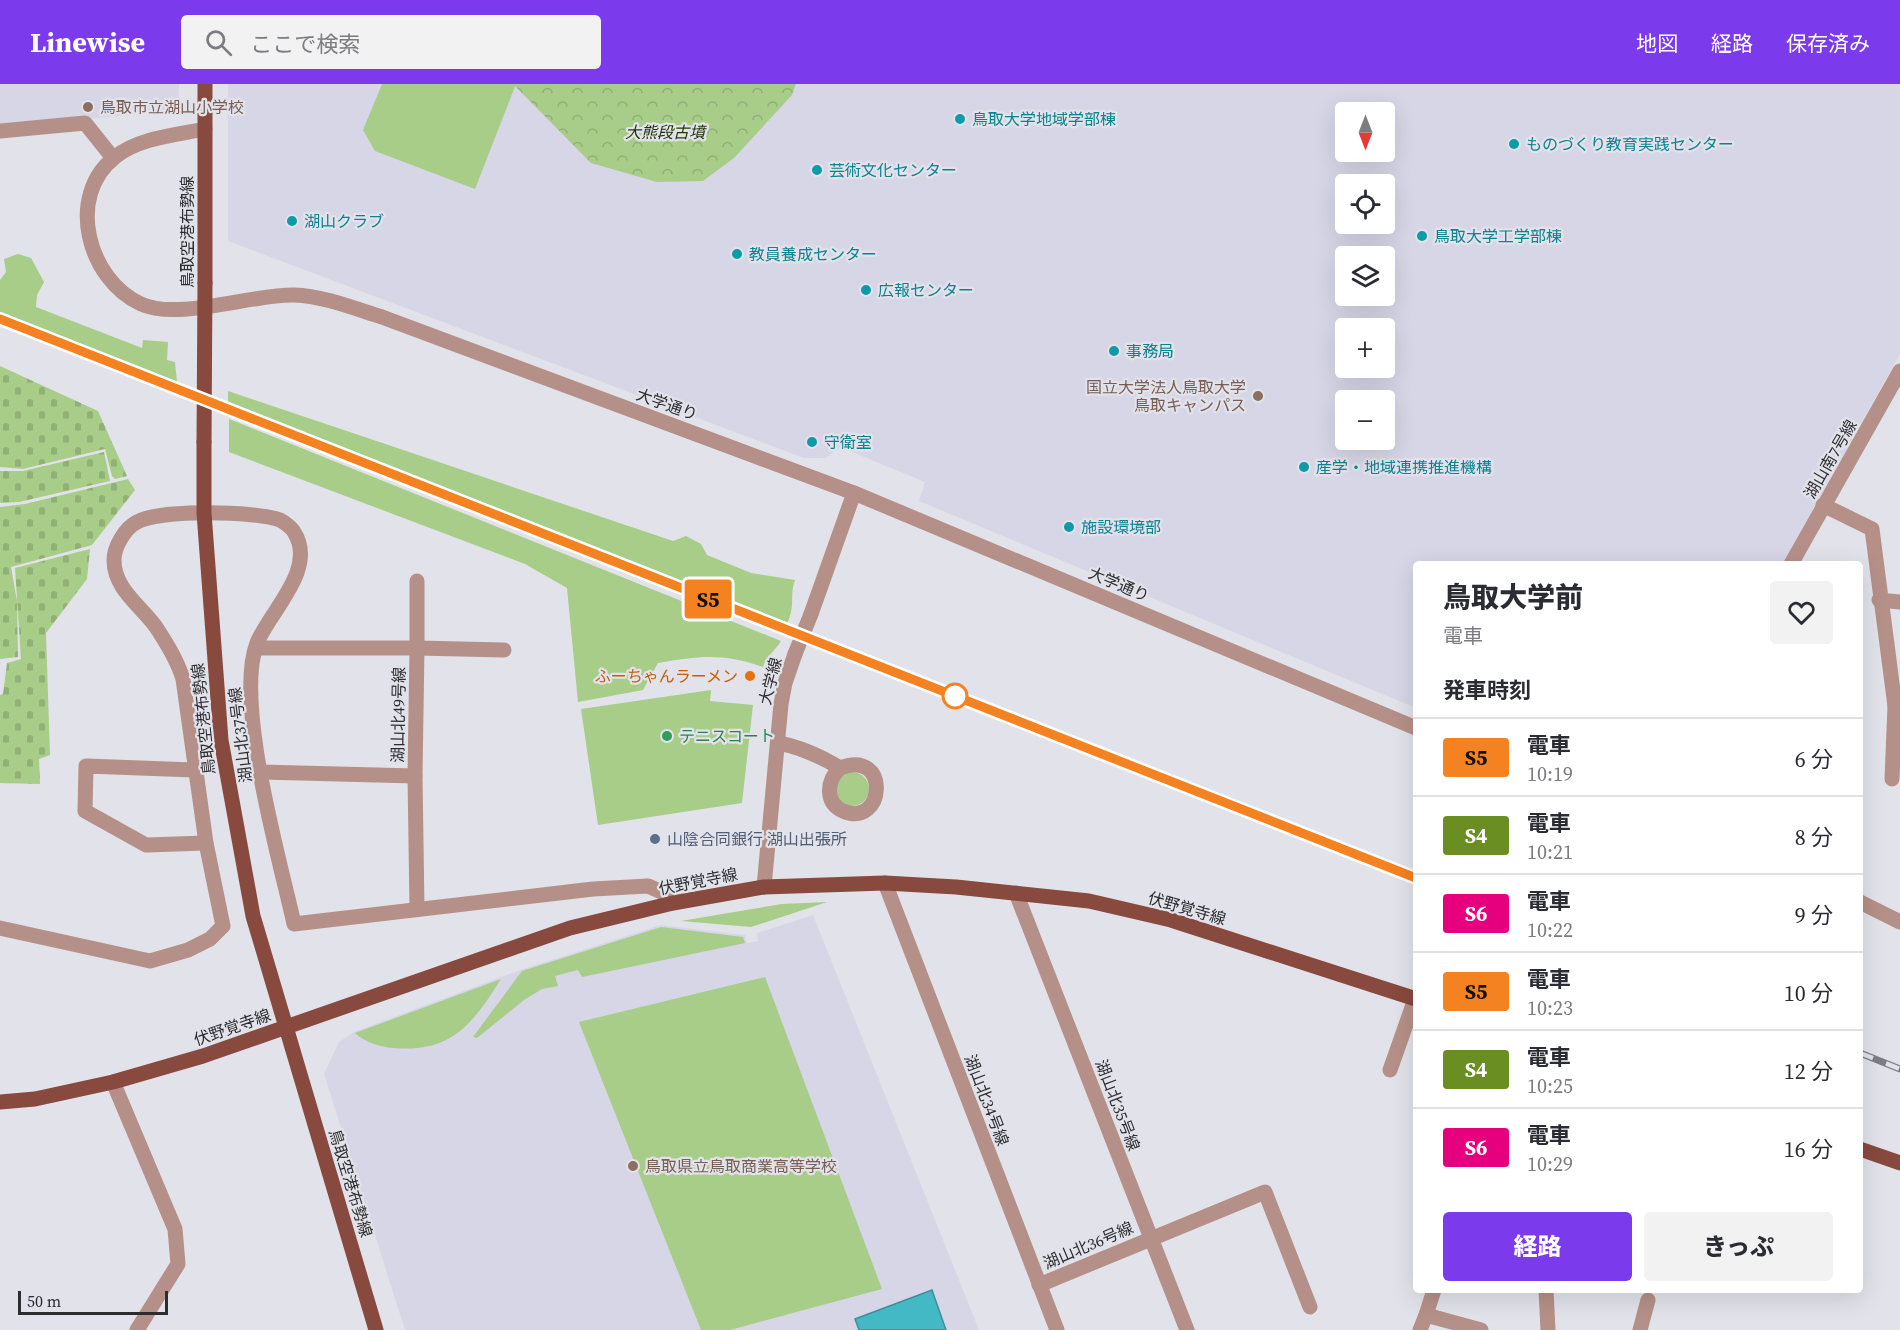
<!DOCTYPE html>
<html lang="ja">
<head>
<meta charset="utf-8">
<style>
  :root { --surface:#fff; --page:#f2f2f3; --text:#2b2b33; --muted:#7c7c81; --line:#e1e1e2; --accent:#7c3aed }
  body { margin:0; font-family:"Source Serif 4","Noto Sans JP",serif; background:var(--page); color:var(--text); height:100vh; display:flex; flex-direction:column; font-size:22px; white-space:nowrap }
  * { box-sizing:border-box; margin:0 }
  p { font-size:20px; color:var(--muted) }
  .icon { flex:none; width:33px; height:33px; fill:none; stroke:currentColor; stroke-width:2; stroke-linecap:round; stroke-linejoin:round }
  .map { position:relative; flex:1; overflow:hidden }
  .drawer { position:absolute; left:1413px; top:477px; width:450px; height:732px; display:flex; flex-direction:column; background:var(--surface); border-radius:6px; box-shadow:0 6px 24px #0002 }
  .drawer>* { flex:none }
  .badge { padding:0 12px; border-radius:4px; font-size:21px; line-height:39px }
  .needle { width:39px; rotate:180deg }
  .buttons { position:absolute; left:1335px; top:18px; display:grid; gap:12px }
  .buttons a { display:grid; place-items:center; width:60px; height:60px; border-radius:6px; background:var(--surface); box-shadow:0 6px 24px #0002; font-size:30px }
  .scale { position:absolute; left:18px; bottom:15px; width:150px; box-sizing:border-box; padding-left:6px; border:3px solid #2d2d30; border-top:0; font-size:16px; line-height:21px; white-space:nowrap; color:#2d2d30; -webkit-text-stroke:4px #e2e2ea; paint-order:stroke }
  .map>.badge { position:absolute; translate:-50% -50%; box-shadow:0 0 0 3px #fff }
  h2 { padding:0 30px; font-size:22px; line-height:54px }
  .round { display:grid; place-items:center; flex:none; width:63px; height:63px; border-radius:6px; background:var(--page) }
  .overview { display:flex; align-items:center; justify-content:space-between; height:102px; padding:0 30px }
  h1 { font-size:28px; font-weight:800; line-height:45px }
  .action { display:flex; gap:12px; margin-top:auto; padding:12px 30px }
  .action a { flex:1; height:69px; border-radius:6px; background:var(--accent); color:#fff; font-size:24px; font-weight:800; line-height:69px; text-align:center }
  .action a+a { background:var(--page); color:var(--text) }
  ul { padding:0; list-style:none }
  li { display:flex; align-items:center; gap:18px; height:78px; padding:0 30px; border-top:2px solid var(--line) }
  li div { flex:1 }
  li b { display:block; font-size:22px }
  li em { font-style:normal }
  li .badge { min-width:66px; font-weight:700; text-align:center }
  header { display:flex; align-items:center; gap:36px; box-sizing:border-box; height:84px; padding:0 30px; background:var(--accent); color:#fff }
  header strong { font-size:28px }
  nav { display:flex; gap:33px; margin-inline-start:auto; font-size:21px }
  .search { width:420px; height:54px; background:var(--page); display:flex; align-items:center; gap:15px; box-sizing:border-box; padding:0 21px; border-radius:6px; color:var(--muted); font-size:22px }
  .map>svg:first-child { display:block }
  .built { fill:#d6d6e6; fill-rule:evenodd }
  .green { fill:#a7cd88 }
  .forest { fill:url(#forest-crowns) }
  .cemetery { fill:url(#cemetery-stones) }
  .water { fill:#44b9c6; stroke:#3d8f99; stroke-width:1.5 }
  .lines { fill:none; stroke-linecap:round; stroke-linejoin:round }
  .minor { stroke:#b59088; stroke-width:15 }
  .major { stroke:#88493e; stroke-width:15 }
  .rail-casing { stroke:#7d7d82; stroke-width:7 }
  .rail { stroke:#e2e2ea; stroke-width:4.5; stroke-dasharray:14; stroke-linecap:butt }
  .minor-bridge { stroke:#b59088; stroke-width:15 }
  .major-bridge { stroke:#88493e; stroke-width:15 }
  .line-casing { stroke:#fff; stroke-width:14 }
  .line { stroke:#f58220; stroke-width:9 }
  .education-dot { fill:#8d6e63; stroke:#e2e2ea; stroke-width:2 }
  .culture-dot { fill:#0f9aa8; stroke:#e2e2ea; stroke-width:2 }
  .food-dot { fill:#e8710a; stroke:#e2e2ea; stroke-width:2 }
  .stop-dot { fill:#fff; stroke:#f58220; stroke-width:3 }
  .leisure-dot { fill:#2e9e5b; stroke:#e2e2ea; stroke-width:2 }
  .service-dot { fill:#5c6f8a; stroke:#e2e2ea; stroke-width:2 }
  .labels { text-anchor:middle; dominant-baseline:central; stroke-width:4.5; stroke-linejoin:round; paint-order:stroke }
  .education-label { font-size:16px; fill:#785e54; stroke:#e2e2ea; text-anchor:start }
  .culture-label { font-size:16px; fill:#0d838f; stroke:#e2e2ea; text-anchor:start }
  .park-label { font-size:16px; font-style:italic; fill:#1d3502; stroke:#e2e2ea }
  .street-label { font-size:16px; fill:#2d2d30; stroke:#e2e2ea }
  .food-label { font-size:16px; fill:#c56008; stroke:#e2e2ea; text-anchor:end }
  .leisure-label { font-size:16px; fill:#27864d; stroke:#e2e2ea; text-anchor:start }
  .service-label { font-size:16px; fill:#4e5e75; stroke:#e2e2ea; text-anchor:start }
</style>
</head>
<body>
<header>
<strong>Linewise</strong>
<div class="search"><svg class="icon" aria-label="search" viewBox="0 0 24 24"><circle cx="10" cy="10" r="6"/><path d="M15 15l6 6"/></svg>ここで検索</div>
<nav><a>地図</a><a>経路</a><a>保存済み</a></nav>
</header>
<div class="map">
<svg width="1900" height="1246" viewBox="0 0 1900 1246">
  <defs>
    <pattern id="forest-crowns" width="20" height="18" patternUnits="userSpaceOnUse" patternTransform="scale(1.5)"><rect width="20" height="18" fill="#a7cd88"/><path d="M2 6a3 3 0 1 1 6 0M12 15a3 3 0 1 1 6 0" fill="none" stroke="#90b076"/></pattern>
    <pattern id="cemetery-stones" width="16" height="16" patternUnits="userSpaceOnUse" patternTransform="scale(1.5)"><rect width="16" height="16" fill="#a7cd88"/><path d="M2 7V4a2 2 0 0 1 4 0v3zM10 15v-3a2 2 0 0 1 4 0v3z" fill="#90b076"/></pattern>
  </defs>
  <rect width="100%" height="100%" fill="#e2e2ea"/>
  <g class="built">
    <path d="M0,0H179V19L172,27L0,43Z"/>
    <path d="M228,0H1900V270L1782,480H1416V624L919,417L925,398L840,363L826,374H804L228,157ZM1346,28H1384V68H1346ZM1346,100H1384V140H1346ZM1346,172H1384V212H1346ZM1346,244H1384V284H1346ZM1346,316H1384V356H1346Z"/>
    <path d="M813,831L979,1246H405L324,990L339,958L356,947L523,885L661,841L745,851L747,859L758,857L757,849Z"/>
  </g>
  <g class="green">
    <path d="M382,0H516L475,105L375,67L363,46Z"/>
    <path d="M18,170L31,174L44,198L37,211L36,223L142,264L143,256L168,258L167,276L175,278L177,298L0,228V196L6,188L4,175Z"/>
    <path d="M228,307L673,457L686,452L701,460L707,471L751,489L795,496C789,514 796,520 787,540L228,318Z"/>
    <path d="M229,335L781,557C776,566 766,572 763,583C722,569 700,572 658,579L643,606L578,618L567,504L525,480L229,368Z"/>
    <path d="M711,606L710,617L753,621L742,719L598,741L581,625Z"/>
    <circle cx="852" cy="705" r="17"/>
    <path d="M827,818L751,843L681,837L782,820Z"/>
    <path d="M661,843L743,853L745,859L582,893L578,886L555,892L558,902L542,905L524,916L477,954L473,953L522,887Z"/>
    <path d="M765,893L882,1205L730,1246H701L579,938Z"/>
    <path d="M501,895C472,941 451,969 393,964C381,963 364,958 355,949Z"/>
  </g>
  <path class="forest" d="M513,0H796L792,11L734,74L703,97L657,98L591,79Z"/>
  <g class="cemetery">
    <path d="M0,282L98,327L127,392L115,395L112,392L105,365L23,385L0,383Z"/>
    <path d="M104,368L110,397L19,418L0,419V387H23Z"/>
    <path d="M128,395L135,406L92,461L11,483L17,517L18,573L0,575V423L25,420Z"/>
    <path d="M90,465L87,495L46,549L50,671L39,675L40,700L0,699V611L3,610L7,579L21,575L15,484Z"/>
  </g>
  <path class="water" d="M932,1206L946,1246H859L855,1235Z"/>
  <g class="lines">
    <g class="minor">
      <path d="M205,45C176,51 138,54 115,73C65,112 88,196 141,220C178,237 252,210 294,211C324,212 353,224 382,233L854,409L1416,644"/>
      <path d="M0,47L85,39L113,74"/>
      <path d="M1823,421L1872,445L1895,622L1900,623"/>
      <path d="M1791,480L1900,287"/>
      <path d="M417,497V564L504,566"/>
      <path d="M1879,516L1900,518"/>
      <path d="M811,530L854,409"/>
      <path d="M256,564H417L415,692L417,825"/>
      <path d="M778,659C801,663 820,672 840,684C891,664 885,745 843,727C824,718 827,696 840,684"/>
      <path d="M194,686L86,682L85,727L146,761L206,759"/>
      <path d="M261,688L415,692"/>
      <path d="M1892,695L1895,622"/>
      <path d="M885,799L1057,1246"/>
      <path d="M764,803L781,620L785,599L795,570"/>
      <path d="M1016,809L1187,1246"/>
      <path d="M1860,818L1900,838"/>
      <path d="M0,844L150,877L188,866L210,855L223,842L206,759L183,595C177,576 167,560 156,543C140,521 114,505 114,476C114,463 125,444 137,438C159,425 256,427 280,436C284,438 292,444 294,448C318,485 269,528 257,559C234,618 280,776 294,840L593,805L648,802L662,808L673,819"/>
      <path d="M1390,986L1415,915"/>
      <path d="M113,998L175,1145L178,1180L137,1246"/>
      <path d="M1039,1201L1265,1108L1310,1223"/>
      <path d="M1546,1206L1548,1246"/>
      <path d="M1426,1231L1434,1206"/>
      <path d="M1420,1246L1426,1231L1481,1246"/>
      <path d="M1640,1246L1648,1216"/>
    </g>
    <g class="major">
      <path d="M205,199V0"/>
      <path d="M204,358V429L221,656L253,832L376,1246"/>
      <path d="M0,1018L35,1015L113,998L203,972L570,844L673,819L764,803L885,799L956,803L1089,817L1171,836L1416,915"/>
      <path d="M1860,1065L1900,1079"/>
    </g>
    <defs>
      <g id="rail">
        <path d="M0,235L1416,794"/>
        <path d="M1860,969L1900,985"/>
      </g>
    </defs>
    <use href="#rail" class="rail-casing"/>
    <use href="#rail" class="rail"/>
    <path class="minor-bridge" d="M795,570L811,530"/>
    <path class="major-bridge" d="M204,358L205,199"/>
  </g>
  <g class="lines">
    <defs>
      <path id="line" d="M0,235L1416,794"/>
    </defs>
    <use href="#line" class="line-casing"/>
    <use href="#line" class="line"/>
  </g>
  <g class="education-dot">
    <circle cx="88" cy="23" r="6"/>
    <circle cx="1258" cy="312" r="6"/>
    <circle cx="633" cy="1082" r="6"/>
  </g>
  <g class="culture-dot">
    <circle cx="960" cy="35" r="6"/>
    <circle cx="1514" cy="60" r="6"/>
    <circle cx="817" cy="86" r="6"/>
    <circle cx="292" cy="137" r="6"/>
    <circle cx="1422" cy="152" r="6"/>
    <circle cx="737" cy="170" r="6"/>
    <circle cx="866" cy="206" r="6"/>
    <circle cx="1114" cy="267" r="6"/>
    <circle cx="812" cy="358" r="6"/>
    <circle cx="1304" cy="383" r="6"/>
    <circle cx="1069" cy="443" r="6"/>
  </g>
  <circle class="food-dot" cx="750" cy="592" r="6"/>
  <circle class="stop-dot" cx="955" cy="612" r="12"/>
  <circle class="leisure-dot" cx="667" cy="652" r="6"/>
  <circle class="service-dot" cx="655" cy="755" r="6"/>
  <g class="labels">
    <g class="education-label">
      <text x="100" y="23">鳥取市立湖山小学校</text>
      <text x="1246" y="303" text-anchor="end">国立大学法人鳥取大学<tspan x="1246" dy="18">鳥取キャンパス</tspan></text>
      <text x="645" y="1082">鳥取県立鳥取商業高等学校</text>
    </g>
    <g class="culture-label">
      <text x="972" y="35">鳥取大学地域学部棟</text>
      <text x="1526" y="60">ものづくり教育実践センター</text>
      <text x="829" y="86">芸術文化センター</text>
      <text x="304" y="137">湖山クラブ</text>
      <text x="1434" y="152">鳥取大学工学部棟</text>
      <text x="749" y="170">教員養成センター</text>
      <text x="878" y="206">広報センター</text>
      <text x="1126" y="267">事務局</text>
      <text x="824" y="358">守衛室</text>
      <text x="1316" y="383">産学・地域連携推進機構</text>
      <text x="1081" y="443">施設環境部</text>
    </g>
    <g class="park-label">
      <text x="665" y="48">大熊段古墳</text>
    </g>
    <g class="street-label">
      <text transform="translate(187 148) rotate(-90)">鳥取空港布勢線</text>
      <text transform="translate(667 320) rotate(20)">大学通り</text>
      <text transform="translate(1830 375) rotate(-60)">湖山南7号線</text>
      <text transform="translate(1119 500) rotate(23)">大学通り</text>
      <text transform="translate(770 597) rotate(-76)">大学線</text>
      <text transform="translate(398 631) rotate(-89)">湖山北49号線</text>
      <text transform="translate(203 635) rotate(-96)">鳥取空港布勢線</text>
      <text transform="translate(240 651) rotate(-97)">湖山北37号線</text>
      <text transform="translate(698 797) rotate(-11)">伏野覚寺線</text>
      <text transform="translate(1187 824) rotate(16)">伏野覚寺線</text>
      <text transform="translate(232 943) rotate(-19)">伏野覚寺線</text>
      <text transform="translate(987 1016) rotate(69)">湖山北34号線</text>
      <text transform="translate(1118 1021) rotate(69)">湖山北35号線</text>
      <text transform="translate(351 1099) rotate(73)">鳥取空港布勢線</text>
      <text transform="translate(1088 1161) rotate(-23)">湖山北36号線</text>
    </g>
    <g class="food-label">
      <text x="738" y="592">ふーちゃんラーメン</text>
    </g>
    <g class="leisure-label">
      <text x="679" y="652">テニスコート</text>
    </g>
    <g class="service-label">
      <text x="667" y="755">山陰合同銀行 湖山出張所</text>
    </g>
  </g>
</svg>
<div class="buttons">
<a><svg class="needle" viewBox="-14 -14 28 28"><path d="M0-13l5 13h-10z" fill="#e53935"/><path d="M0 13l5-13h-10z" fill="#7c7c81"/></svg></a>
<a><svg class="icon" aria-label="locate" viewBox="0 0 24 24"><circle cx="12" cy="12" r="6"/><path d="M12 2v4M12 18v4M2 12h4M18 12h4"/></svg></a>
<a><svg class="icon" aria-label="layers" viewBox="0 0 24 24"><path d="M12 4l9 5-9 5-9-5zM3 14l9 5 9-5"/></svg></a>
<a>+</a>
<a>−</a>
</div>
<div class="scale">50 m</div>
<b class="badge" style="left:708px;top:515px;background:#f58220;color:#111">S5</b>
<section class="drawer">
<div class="overview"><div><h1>鳥取大学前</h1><p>電車</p></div><a class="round"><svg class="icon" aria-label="heart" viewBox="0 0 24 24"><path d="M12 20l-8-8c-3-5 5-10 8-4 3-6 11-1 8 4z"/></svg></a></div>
<h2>発車時刻</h2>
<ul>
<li><span class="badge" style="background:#f58220;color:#111">S5</span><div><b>電車</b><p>10:19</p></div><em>6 分</em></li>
<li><span class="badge" style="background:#6b8e23;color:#fff">S4</span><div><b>電車</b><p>10:21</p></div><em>8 分</em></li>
<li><span class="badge" style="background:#e6007e;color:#fff">S6</span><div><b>電車</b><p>10:22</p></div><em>9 分</em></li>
<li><span class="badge" style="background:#f58220;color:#111">S5</span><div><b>電車</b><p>10:23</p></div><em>10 分</em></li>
<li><span class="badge" style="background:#6b8e23;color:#fff">S4</span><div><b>電車</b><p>10:25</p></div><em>12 分</em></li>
<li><span class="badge" style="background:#e6007e;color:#fff">S6</span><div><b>電車</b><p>10:29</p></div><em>16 分</em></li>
</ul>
<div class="action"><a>経路</a><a>きっぷ</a></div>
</section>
</div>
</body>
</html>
